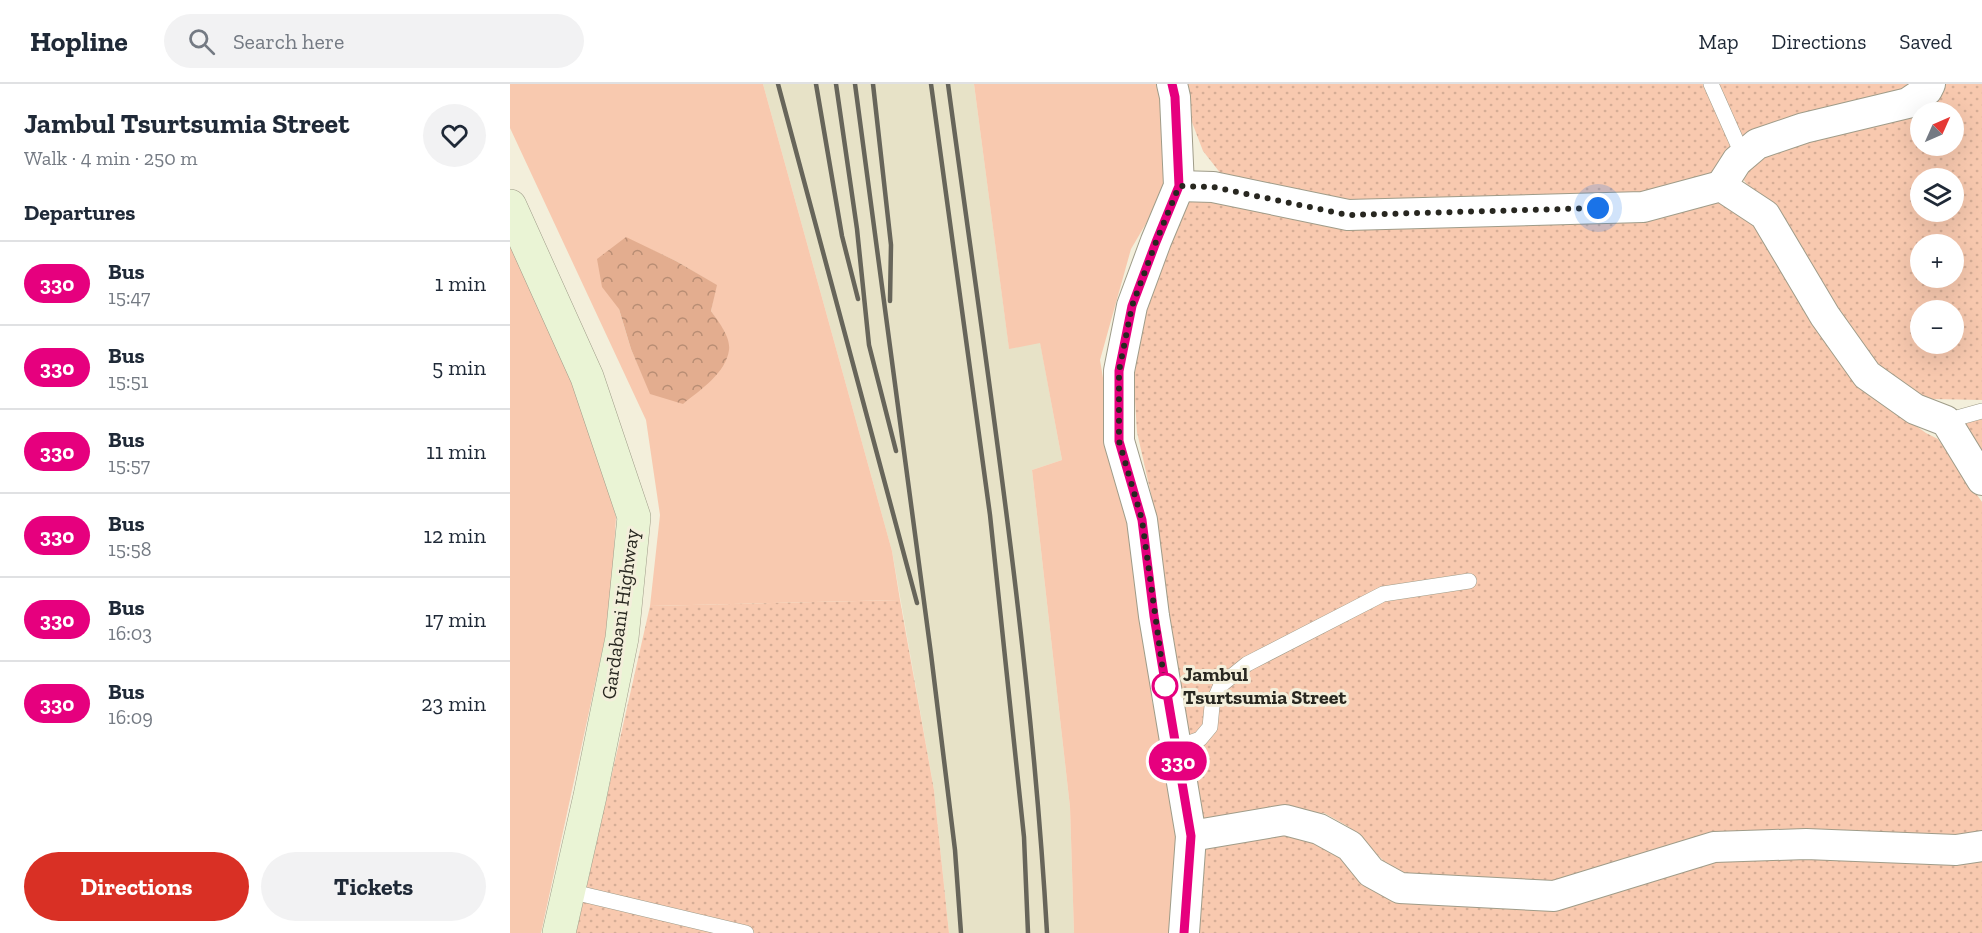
<!DOCTYPE html>
<html lang="en">
<head>
<meta charset="utf-8">
<style>
  :root { --surface:#fff; --page:#f2f2f3; --text:#1f2937; --muted:#747a83; --line:#e0e1e3; --accent:#d93025 }
  body { margin:0; font-family:"Zilla Slab",serif; background:var(--page); color:var(--text); height:100vh; display:flex; flex-direction:column; font-size:22px; white-space:nowrap }
  * { box-sizing:border-box; margin:0 }
  p { font-size:20px; color:var(--muted) }
  .icon { flex:none; width:33px; height:33px; fill:none; stroke:currentColor; stroke-width:2; stroke-linecap:round; stroke-linejoin:round }
  .map { position:relative; flex:1; overflow:hidden }
  .sheet { display:flex; flex-direction:column; background:var(--surface); width:510px }
  .sheet>* { flex:none }
  .badge { padding:0 12px; border-radius:20px; font-size:21px; line-height:39px }
  .needle { width:39px; rotate:45deg }
  .controls { position:absolute; left:1400px; top:18px; display:grid; gap:12px }
  .controls a { display:grid; place-items:center; width:54px; height:54px; border-radius:50%; background:var(--surface); box-shadow:0 6px 24px #0002; font-size:30px }
  .you { position:absolute; width:30px; height:30px; margin:-15px; border:4px solid #fff; border-radius:50%; background:#1a73e8; box-shadow:0 0 0 9px #1a73e833 }
  .map>.badge { position:absolute; translate:-50% -50%; box-shadow:0 0 0 3px #fff }
  h2 { padding:0 24px; font-size:22px; line-height:54px }
  .round { display:grid; place-items:center; flex:none; width:63px; height:63px; border-radius:32px; background:var(--page) }
  .summary { display:flex; align-items:center; justify-content:space-between; height:102px; padding:0 24px }
  h1 { font-size:28px; font-weight:800; line-height:45px }
  .primary-button { display:flex; gap:12px; margin-top:auto; padding:12px 24px }
  .primary-button a { flex:1; height:69px; border-radius:36px; background:var(--accent); color:#fff; font-size:24px; font-weight:800; line-height:69px; text-align:center }
  .primary-button a+a { background:var(--page); color:var(--text) }
  ul { padding:0; list-style:none }
  li { display:flex; align-items:center; gap:18px; height:84px; padding:0 24px; border-top:2px solid var(--line) }
  li div { flex:1 }
  li b { display:block; font-size:22px }
  li em { font-style:normal }
  li .badge { min-width:66px; font-weight:700; text-align:center }
  header { display:flex; align-items:center; gap:36px; box-sizing:border-box; height:84px; padding:0 30px; background:var(--surface); border-bottom:2px solid var(--line) }
  header strong { font-size:28px }
  nav { display:flex; gap:33px; margin-inline-start:auto; font-size:21px }
  .search { width:420px; height:54px; background:var(--page); display:flex; align-items:center; gap:15px; box-sizing:border-box; padding:0 21px; border-radius:33px; color:var(--muted); font-size:22px }
  main { display:flex; flex:1; min-height:0 }
  .map>svg:first-child { display:block }
  .built { fill:#e7e2c7 }
  .grass { fill:#f8c9af; fill-rule:evenodd }
  .forest { fill:url(#forest-crowns) }
  .park { fill:url(#park-dots); fill-rule:evenodd }
  .lines { fill:none; stroke-linecap:round; stroke-linejoin:round }
  .lane-casing { stroke:#9f9c89; stroke-width:16 }
  .street-casing { stroke:#9f9c89; stroke-width:32 }
  .secondary-casing { stroke:#9f9c89; stroke-width:34 }
  .lane { stroke:#fff; stroke-width:15 }
  .street { stroke:#fff; stroke-width:30 }
  .secondary { stroke:#eaf4d5; stroke-width:33 }
  .rail { stroke:#67655a; stroke-width:4.5 }
  .line-casing { stroke:#fff; stroke-width:14 }
  .line { stroke:#e6007e; stroke-width:9 }
  .walk { stroke:#282720; stroke-width:6; stroke-dasharray:0 10.8 }
  .stop-dot { fill:#fff; stroke:#e6007e; stroke-width:3 }
  .labels { text-anchor:middle; dominant-baseline:central; stroke-width:6; stroke-linejoin:round; paint-order:stroke }
  .street-label { font-size:20px; fill:#282720; stroke:#f3efdb }
  .stop-label { font-size:20px; font-weight:bold; fill:#282720; stroke:#f3efdb; text-anchor:start }
</style>
</head>
<body>
<header>
<strong>Hopline</strong>
<div class="search"><svg class="icon" aria-label="search" viewBox="0 0 24 24"><circle cx="10" cy="10" r="6"/><path d="M15 15l6 6"/></svg>Search here</div>
<nav><a>Map</a><a>Directions</a><a>Saved</a></nav>
</header>
<main>
<section class="sheet">
<div class="summary"><div><h1>Jambul Tsurtsumia Street</h1><p>Walk · 4 min · 250 m</p></div><a class="round"><svg class="icon" aria-label="heart" viewBox="0 0 24 24"><path d="M12 20l-8-8c-3-5 5-10 8-4 3-6 11-1 8 4z"/></svg></a></div>
<h2>Departures</h2>
<ul>
<li><span class="badge" style="background:#e6007e;color:#fff">330</span><div><b>Bus</b><p>15:47</p></div><em>1 min</em></li>
<li><span class="badge" style="background:#e6007e;color:#fff">330</span><div><b>Bus</b><p>15:51</p></div><em>5 min</em></li>
<li><span class="badge" style="background:#e6007e;color:#fff">330</span><div><b>Bus</b><p>15:57</p></div><em>11 min</em></li>
<li><span class="badge" style="background:#e6007e;color:#fff">330</span><div><b>Bus</b><p>15:58</p></div><em>12 min</em></li>
<li><span class="badge" style="background:#e6007e;color:#fff">330</span><div><b>Bus</b><p>16:03</p></div><em>17 min</em></li>
<li><span class="badge" style="background:#e6007e;color:#fff">330</span><div><b>Bus</b><p>16:09</p></div><em>23 min</em></li>
</ul>
<div class="primary-button"><a>Directions</a><a>Tickets</a></div>
</section>
<div class="map">
<svg width="1472" height="849" viewBox="0 0 1472 849">
  <defs>
    <pattern id="forest-crowns" width="20" height="18" patternUnits="userSpaceOnUse" patternTransform="scale(1.5)"><rect width="20" height="18" fill="#e3ad8f"/><path d="M2 6a3 3 0 1 1 6 0M12 15a3 3 0 1 1 6 0" fill="none" stroke="#b88d74"/></pattern>
    <pattern id="park-dots" width="8" height="8" patternUnits="userSpaceOnUse" patternTransform="scale(1.5)"><rect width="8" height="8" fill="#f8c9af"/><path d="M2 2h.1M6 6h.1" fill="none" stroke="#d5ad96" stroke-width="1.8" stroke-linecap="round"/></pattern>
  </defs>
  <rect width="100%" height="100%" fill="#f3efdb"/>
  <path class="built" d="M253,0H464L499,264L530,258L552,376L522,386L560,723L564,849H439L424,706L382,467Z"/>
  <g class="grass">
    <path d="M0,0H253L382,467L390,516L140,522L150,431L136,336L0,44ZM116,154L166,177L206,201L201,227L215,249L141,310L121,265L109,225Z"/>
    <path d="M464,0H651L654,45V109L621,165L590,276L602,348L624,435L642,618L658,654L667,771L663,849H564L560,723L522,386L552,376L530,259L499,265Z"/>
    <path d="M0,158L81,343L106,433L100,531L31,849H0Z"/>
  </g>
  <path class="forest" d="M116,153L166,177L207,201L201,227C208,237 221,253 219,266C216,289 190,306 173,320L140,310L121,265L109,225L92,203L87,175Z"/>
  <g class="park">
    <path d="M677,0H1405L1198,99L1126,115L844,120L715,95L693,67L680,33Z"/>
    <path d="M1426,0H1472V316L1420,315L1378,296L1233,95L1234,84L1244,74ZM1410,28H1443V62H1410ZM1410,94H1443V128H1410ZM1410,160H1443V194H1410ZM1410,226H1443V260H1410Z"/>
    <path d="M677,110L836,142L1149,135L1215,116L1241,134L1363,312L1416,349L1428,355L1472,418V750L1451,753L1188,757L1046,800L885,788L839,743L814,729L757,728L691,737L666,586L641,410L627,348L624,300L628,254L645,193Z"/>
    <path d="M1472,334V383L1451,339Z"/>
    <path d="M390,516L424,706L439,849H66L140,522Z"/>
    <path d="M751,747L825,759L852,790L1043,821L1189,775L1472,771V849H685L692,758Z"/>
  </g>
  <g class="lines">
    <defs>
      <g id="lane">
        <path d="M1201,0L1233,72"/>
        <path d="M1436,337L1472,327"/>
        <path d="M665,664L690,655L700,643L702,622L711,601L737,580L873,510L959,497"/>
        <path d="M59,807L236,849"/>
      </g>
      <g id="street">
        <path d="M662,0L665,13L669,102L646,157L622,222L609,287V357L632,436L644,532L681,752L674,849"/>
        <path d="M669,102L703,103L838,131L1133,123L1211,102L1255,131L1315,232L1357,291L1405,325L1436,337L1472,396"/>
        <path d="M1211,102L1227,77L1247,60L1294,44L1398,19L1417,6L1420,0"/>
        <path d="M681,752L775,736L809,745L840,762L861,788L890,804L1044,812L1204,763L1296,760L1446,766L1472,762"/>
      </g>
      <path id="secondary" d="M0,122L77,293L124,433L112,554L80,712L49,849"/>
    </defs>
    <use href="#lane" class="lane-casing"/>
    <use href="#street" class="street-casing"/>
    <use href="#secondary" class="secondary-casing"/>
    <use href="#lane" class="lane"/>
    <use href="#street" class="street"/>
    <use href="#secondary" class="secondary"/>
    <g class="rail">
      <path d="M268,0L407,519"/>
      <path d="M306,0L332,152L348,215"/>
      <path d="M326,0L347,145L359,261L386,367"/>
      <path d="M345,0L421,570L445,766L451,849"/>
      <path d="M363,0L381,161L380,217"/>
      <path d="M421,0L480,431L514,753L518,849"/>
      <path d="M438,0C476,282 521,565 537,849"/>
    </g>
  </g>
  <g class="lines">
    <defs>
      <path id="line" d="M662,0L665,13L669,102L646,158L622,222L609,287V357L632,436L644,532L681,752L674,849"/>
    </defs>
    <use href="#line" class="line-casing"/>
    <use href="#line" class="line"/>
    <path class="walk" d="M655,602L632,436L609,357V287L622,222L646,158L669,102L703,103L838,131L1088,124"/>
  </g>
  <circle class="stop-dot" cx="655" cy="602" r="12"/>
  <g class="labels">
    <g class="street-label">
      <text transform="translate(110 530) rotate(-82)">Gardabani Highway</text>
    </g>
    <g class="stop-label">
      <text x="673" y="590">Jambul<tspan x="673" dy="23">Tsurtsumia Street</tspan></text>
    </g>
  </g>
</svg>
<div class="controls">
<a><svg class="needle" viewBox="-14 -14 28 28"><path d="M0-13l5 13h-10z" fill="#e53935"/><path d="M0 13l5-13h-10z" fill="#747a83"/></svg></a>
<a><svg class="icon" aria-label="layers" viewBox="0 0 24 24"><path d="M12 4l9 5-9 5-9-5zM3 14l9 5 9-5"/></svg></a>
<a>+</a>
<a>−</a>
</div>
<div class="you" style="left:1088px;top:124px"></div>
<b class="badge" style="left:668px;top:677px;background:#e6007e;color:#fff">330</b>
</div>
</main>
</body>
</html>
